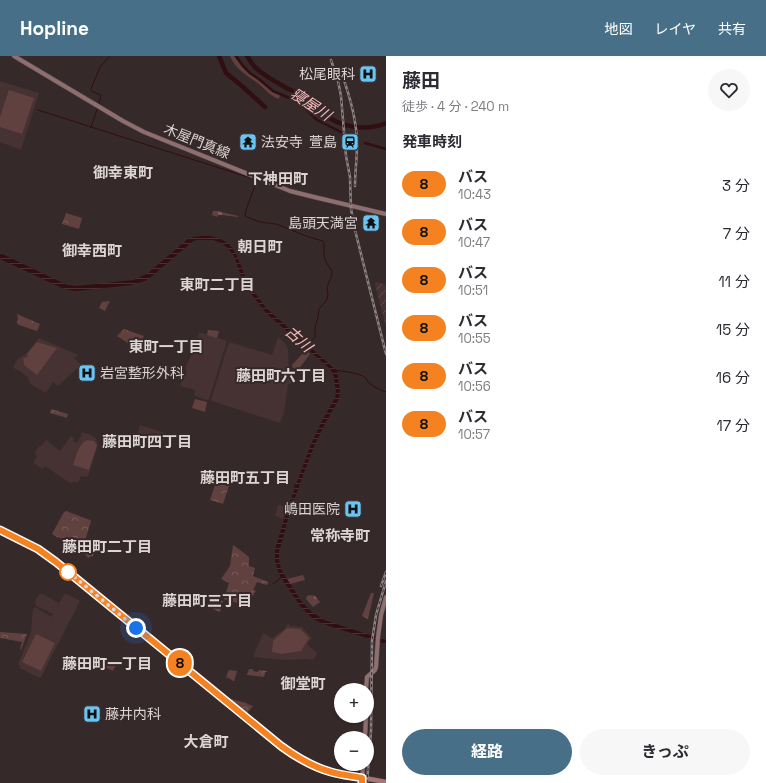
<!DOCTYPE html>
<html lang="ja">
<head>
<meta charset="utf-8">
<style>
  :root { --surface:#fff; --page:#f7f7f7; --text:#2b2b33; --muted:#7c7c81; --accent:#477088 }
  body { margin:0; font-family:"Space Grotesk","Noto Sans JP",sans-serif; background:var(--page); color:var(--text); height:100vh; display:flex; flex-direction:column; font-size:15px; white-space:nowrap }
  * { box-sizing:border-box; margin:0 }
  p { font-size:13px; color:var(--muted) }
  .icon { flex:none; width:22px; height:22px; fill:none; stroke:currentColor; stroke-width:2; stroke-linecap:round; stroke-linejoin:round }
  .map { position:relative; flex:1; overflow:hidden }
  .drawer { display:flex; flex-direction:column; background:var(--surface); width:380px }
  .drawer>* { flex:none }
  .badge { padding:0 8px; border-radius:13px; font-size:14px; line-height:26px }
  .buttons { position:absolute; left:334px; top:627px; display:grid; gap:8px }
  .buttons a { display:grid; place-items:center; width:40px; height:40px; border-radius:50%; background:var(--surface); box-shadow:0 1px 3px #0004; font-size:20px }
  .you { position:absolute; width:20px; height:20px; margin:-10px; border:3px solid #fff; border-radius:50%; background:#1a73e8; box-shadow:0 0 0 6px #1a73e833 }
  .map>.badge { position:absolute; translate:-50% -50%; box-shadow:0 0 0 2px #fff }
  h2 { padding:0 16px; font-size:15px; line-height:36px }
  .round { display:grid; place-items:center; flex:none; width:42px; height:42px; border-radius:21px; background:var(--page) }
  .head { display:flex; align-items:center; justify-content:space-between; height:68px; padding:0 16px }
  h1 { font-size:19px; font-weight:700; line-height:30px }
  .primary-button { display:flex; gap:8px; margin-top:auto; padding:8px 16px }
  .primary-button a { flex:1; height:46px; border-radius:24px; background:var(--accent); color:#fff; font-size:16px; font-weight:700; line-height:46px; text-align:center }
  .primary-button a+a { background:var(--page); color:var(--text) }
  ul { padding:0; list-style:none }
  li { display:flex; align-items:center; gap:12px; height:48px; padding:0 16px }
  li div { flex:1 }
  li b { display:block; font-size:15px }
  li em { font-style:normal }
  li .badge { min-width:44px; font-weight:700; text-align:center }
  header { display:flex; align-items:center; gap:24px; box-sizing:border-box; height:56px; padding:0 20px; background:var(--accent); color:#fff }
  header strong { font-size:19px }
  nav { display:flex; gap:22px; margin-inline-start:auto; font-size:14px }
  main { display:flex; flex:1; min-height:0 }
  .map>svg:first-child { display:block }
  .built { fill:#463232 }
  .industrial { fill:url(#industrial-furrows) }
  .grass { fill:#614040 }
  .cemetery { fill:url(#cemetery-stones) }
  .park { fill:url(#park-crowns) }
  .water { fill:url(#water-rules) }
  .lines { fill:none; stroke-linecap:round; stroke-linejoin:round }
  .stream { stroke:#310e11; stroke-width:1 }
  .canal { stroke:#310e11; stroke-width:2.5 }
  .river { stroke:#310e11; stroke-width:4.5 }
  .secondary-casing { stroke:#534848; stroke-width:5 }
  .primary-casing { stroke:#534848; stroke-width:5.5 }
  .secondary { stroke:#8e6e6e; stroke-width:4 }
  .primary { stroke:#a97678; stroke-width:4.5 }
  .rail-casing { stroke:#8e8383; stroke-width:2.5 }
  .rail { stroke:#362929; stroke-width:1; stroke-dasharray:3; stroke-linecap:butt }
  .line-casing { stroke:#fff; stroke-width:9 }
  .line { stroke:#f58220; stroke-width:6 }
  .walk { stroke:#ddd4d4; stroke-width:4; stroke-dasharray:0 7.2 }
  .stop-dot { fill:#fff; stroke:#f58220; stroke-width:2 }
  .labels { text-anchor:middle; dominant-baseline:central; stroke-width:4; stroke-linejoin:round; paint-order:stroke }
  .poi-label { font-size:14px; fill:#ddd4d4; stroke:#362929; text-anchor:end }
  .street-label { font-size:14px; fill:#ddd4d4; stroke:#362929 }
  .water-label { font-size:15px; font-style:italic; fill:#fabebf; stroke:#362929 }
  .neighbourhood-label { font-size:15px; font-weight:bold; fill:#ddd4d4; stroke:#362929 }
</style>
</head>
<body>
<header>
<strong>Hopline</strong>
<nav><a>地図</a><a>レイヤ</a><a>共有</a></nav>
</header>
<main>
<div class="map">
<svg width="386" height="727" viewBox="0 0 386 727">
  <defs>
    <pattern id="industrial-furrows" width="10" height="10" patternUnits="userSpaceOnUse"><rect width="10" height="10" fill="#463232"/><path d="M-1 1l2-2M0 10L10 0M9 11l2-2" fill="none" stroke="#604f4f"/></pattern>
    <pattern id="cemetery-stones" width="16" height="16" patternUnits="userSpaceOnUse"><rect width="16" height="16" fill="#614040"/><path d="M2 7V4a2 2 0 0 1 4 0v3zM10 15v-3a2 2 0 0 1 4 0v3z" fill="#775b5b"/></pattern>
    <pattern id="park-crowns" width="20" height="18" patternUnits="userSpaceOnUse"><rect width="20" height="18" fill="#614040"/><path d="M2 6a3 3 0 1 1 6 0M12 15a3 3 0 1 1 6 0" fill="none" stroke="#775b5b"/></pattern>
    <pattern id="water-rules" width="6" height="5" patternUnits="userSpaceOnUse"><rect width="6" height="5" fill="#310e11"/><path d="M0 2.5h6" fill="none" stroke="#4e3033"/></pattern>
  </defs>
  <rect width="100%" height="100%" fill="#362929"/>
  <g class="built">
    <path d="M0,25L39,37L21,94L0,86Z"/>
    <path d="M199,276L227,285L209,343L207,344L195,340L194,339L195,334L180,330L186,317L187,314L185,312L195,291Z"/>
    <path d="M278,281L286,288L288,294L289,314H291L293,326L288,329L284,356L280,367L212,345L211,344L229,286L272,299Z"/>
    <path d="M39,282L78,299L74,302L81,309L58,330L53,326L46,337L32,329L29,325L28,321L20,315L13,312L17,304L28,296Z"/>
    <path d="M140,369L166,377L164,384L163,385L138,377V376Z"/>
    <path d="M82,376L92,379L91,380L95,381L98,389L88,420L86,421L81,420L78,427L74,426L70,427L45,410L42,413L34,407V405L37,401L35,396L39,390H41L46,384L60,395L71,380L74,383L73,385L77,387L81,380Z"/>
    <path d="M278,449L287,451L283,463L275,460Z"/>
    <path d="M41,537L59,547L56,553L65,537L80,545L41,621L39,622L20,612V610L18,608L31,576L33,552L35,551L52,561L53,558L36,550L35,547L36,543Z"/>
    <path d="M288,567L289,568V570L302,571L312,582L307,588L317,597L313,604L308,603L285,604L253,601L263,577L272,582L285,573Z"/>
  </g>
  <path class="industrial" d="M377,226L386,229V271L375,228Z"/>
  <g class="grass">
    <path d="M9,34L34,42L22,78L0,71V61Z"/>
    <path d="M37,286L57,292L37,319L24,309V308L23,302C26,302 27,302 28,299L27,298Z"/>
    <path d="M308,296L310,298L298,314L293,312L292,309L303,297L306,299Z"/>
    <path d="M195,343L207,346L205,356L192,352Z"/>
    <path d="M87,384L94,385L97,389L89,414L73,409C76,401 78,388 87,384Z"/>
    <path d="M287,572L300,573L309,582L301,595L282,598L272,596L273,585Z"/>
    <path d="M36,578L55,587L41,615L22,606Z"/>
  </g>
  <g class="cemetery">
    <path d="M213,155H217L238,160V161L222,159H218L217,161L212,159Z"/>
    <path d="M309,539L315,540L320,546L313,551L306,543L307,540Z"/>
  </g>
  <g class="park">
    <path d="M230,0H234C242,12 251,18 262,26C268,31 273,36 280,39L279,43C270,40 266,34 259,28C248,20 235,13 230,0Z"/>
    <path d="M66,157L82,162L79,173L62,168Z"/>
    <path d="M110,245L105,255L99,252L102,246Z"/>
    <path d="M17,258L40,268L37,275L19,269L17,267L18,263Z"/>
    <path d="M124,273L144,280L137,293L117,280Z"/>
    <path d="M208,274L219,275L217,282L207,279Z"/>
    <path d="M51,353L68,358L67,362L50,357Z"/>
    <path d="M216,426L229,430L223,448L210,444Z"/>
    <path d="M66,455L90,464L91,465L85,485L94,494L93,500H92L88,502L77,488L57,481L52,478L64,456Z"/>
    <path d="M233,489L240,494L249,501V510L255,512L253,520L268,526L267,529L257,526L253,534L256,535L249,545L242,543L238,547L224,543L229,527L221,523L230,510Z"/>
    <path d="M303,519L305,524L290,528L287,523Z"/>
    <path d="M371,537H374L368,563L362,560Z"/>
    <path d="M218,544L223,545L220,556L213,553L214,549H216Z"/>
    <path d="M0,576L27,578L21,594L20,593L22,586L0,582Z"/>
    <path d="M104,603L116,609L113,615L101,609Z"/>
    <path d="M249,613H253V615L258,616L259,614L267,615L265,617L264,621L247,619Z"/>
    <path d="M229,614L237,615L234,625L226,621Z"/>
    <path d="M226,642L247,647V648L253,650L246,658Z"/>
  </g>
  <path class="water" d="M203,180H210L219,182L229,188L236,198L248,227L266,252L337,315L340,334L339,343L326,366L316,386L303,419L290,456L281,489L279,495V504L281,513L287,523L302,546L312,556L324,564L386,584V588L329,570L319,566L312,562L300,550L280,520L278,515L275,505V493L287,454L295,432L294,430L297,426L311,388L323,363L335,342L336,336L334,323V321L332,316L329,312L266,257L246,231L241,220L234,200L228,192L221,187L213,184H196L192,186L151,221L145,225L131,229L77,235L68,234L62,232L0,203V197L67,229L76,230L134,224L148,217L188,183L193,181Z"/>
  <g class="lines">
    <g class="stream">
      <path d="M99,48L101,39L93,36L91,34V33L100,11L110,0"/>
      <path d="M38,54L257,124L246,154L245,160L247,161L260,166L276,168L309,181L323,185L324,187V200L326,206L332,215V219L327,231L328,240L326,245L319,253L318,261L315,272V281L308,289"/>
      <path d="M91,71L98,51"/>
      <path d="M335,314C344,316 358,316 366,322C367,324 368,326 369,327C374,331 381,335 386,336"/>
      <path d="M273,528L282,521"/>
    </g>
    <g class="canal">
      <path d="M236,0L243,10L250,17L260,24L273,35L294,44L304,51L317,64L341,76"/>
      <path d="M365,87L386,93"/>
    </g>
    <g class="river">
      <path d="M219,0L226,17L243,31L265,51"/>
      <path d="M247,0C249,3 251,7 254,10C263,21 288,32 301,40C308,44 315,52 322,57C340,71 365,76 386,67"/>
    </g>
    <defs>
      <g id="secondary">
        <path d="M14,0L123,65L144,76L290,135L314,141L386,158"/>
        <path d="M366,634L367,621L375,614L376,611L378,581L381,559L386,541"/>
        <path d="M365,682L366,660"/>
        <path d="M362,727L363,708"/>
      </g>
      <path id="primary" d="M0,474L38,493L55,506L281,690L301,704L331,716L386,726"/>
    </defs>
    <use href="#secondary" class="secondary-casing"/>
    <use href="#primary" class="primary-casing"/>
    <use href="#secondary" class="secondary"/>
    <use href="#primary" class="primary"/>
    <defs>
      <g id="rail">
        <path d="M331,4L338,25L341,40L346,100L350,121L351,153L355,174L386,298"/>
        <path d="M341,16C350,40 357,64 357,89C357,103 355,116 355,130"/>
        <path d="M381,530L386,516"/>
        <path d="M367,727L371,675L372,585L376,559L386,525"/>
      </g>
    </defs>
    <use href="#rail" class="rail-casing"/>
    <use href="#rail" class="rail"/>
  </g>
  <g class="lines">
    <defs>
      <path id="line" d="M0,474L38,493L56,506L281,690C296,701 313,711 331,716C341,719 352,720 362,722V727"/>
    </defs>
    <use href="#line" class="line-casing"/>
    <use href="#line" class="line"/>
    <path class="walk" d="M68,516L66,514L136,572"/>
  </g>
  <defs>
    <symbol id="hospital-square" viewBox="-11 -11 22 22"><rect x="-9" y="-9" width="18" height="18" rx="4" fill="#69c4f1" stroke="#362929"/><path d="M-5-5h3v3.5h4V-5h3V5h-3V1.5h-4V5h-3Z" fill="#111"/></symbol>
    <symbol id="temple-square" viewBox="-11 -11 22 22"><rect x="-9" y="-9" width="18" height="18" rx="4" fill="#69c4f1" stroke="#362929"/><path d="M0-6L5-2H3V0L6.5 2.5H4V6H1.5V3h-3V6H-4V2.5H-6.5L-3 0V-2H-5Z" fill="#111"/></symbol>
    <symbol id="station-square" viewBox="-11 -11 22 22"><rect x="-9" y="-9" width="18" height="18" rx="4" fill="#69c4f1" stroke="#362929"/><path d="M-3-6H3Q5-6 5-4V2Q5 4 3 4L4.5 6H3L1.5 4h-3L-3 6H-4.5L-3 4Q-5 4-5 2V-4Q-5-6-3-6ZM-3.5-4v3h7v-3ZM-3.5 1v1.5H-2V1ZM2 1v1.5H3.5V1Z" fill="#111"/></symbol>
  </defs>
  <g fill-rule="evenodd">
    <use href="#hospital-square" x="358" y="8" width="20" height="20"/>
    <use href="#temple-square" x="238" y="76" width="20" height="20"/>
    <use href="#station-square" x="340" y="76" width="20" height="20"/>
    <use href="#temple-square" x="361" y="157" width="20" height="20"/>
    <use href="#hospital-square" x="77" y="307" width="20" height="20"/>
    <use href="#hospital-square" x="343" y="443" width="20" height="20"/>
    <use href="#hospital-square" x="82" y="648" width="20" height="20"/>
  </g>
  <circle class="stop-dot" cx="68" cy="516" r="8"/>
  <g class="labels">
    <g class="poi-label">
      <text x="355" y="18">松尾眼科</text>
      <text x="261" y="86" text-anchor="start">法安寺</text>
      <text x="337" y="86">萱島</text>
      <text x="358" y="167">島頭天満宮</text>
      <text x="100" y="317" text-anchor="start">岩宮整形外科</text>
      <text x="340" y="453">嶋田医院</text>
      <text x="105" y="658" text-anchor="start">藤井内科</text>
    </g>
    <g class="street-label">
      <text transform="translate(197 85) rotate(22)">木屋門真線</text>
    </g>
    <g class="water-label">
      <text transform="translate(311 48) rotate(34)">寝屋川</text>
      <text transform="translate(299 283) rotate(42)">古川</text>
    </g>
    <g class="neighbourhood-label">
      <text x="123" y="116">御幸東町</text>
      <text x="278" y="122">下神田町</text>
      <text x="260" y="190">朝日町</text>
      <text x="92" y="194">御幸西町</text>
      <text x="217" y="228">東町二丁目</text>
      <text x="166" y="290">東町一丁目</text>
      <text x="281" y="319">藤田町六丁目</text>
      <text x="147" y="385">藤田町四丁目</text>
      <text x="245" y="421">藤田町五丁目</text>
      <text x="340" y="479">常称寺町</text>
      <text x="107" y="490">藤田町二丁目</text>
      <text x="207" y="544">藤田町三丁目</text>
      <text x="107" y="607">藤田町一丁目</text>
      <text x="303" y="627">御堂町</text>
      <text x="206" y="685">大倉町</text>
    </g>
  </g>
</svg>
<div class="buttons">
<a>+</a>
<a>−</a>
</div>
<div class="you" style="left:136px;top:572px"></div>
<b class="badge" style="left:180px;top:607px;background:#f58220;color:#111">8</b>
</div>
<section class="drawer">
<div class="head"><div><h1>藤田</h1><p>徒歩 · 4 分 · 240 m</p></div><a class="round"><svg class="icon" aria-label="heart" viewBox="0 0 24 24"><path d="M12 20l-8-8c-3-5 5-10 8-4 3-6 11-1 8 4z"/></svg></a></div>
<h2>発車時刻</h2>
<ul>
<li><span class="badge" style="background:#f58220;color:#111">8</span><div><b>バス</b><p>10:43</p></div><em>3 分</em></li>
<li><span class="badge" style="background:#f58220;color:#111">8</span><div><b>バス</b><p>10:47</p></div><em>7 分</em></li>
<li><span class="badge" style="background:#f58220;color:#111">8</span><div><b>バス</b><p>10:51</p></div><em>11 分</em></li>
<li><span class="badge" style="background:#f58220;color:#111">8</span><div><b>バス</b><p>10:55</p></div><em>15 分</em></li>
<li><span class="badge" style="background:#f58220;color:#111">8</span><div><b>バス</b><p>10:56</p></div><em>16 分</em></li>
<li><span class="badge" style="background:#f58220;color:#111">8</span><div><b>バス</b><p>10:57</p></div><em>17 分</em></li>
</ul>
<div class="primary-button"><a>経路</a><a>きっぷ</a></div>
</section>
</main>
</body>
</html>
